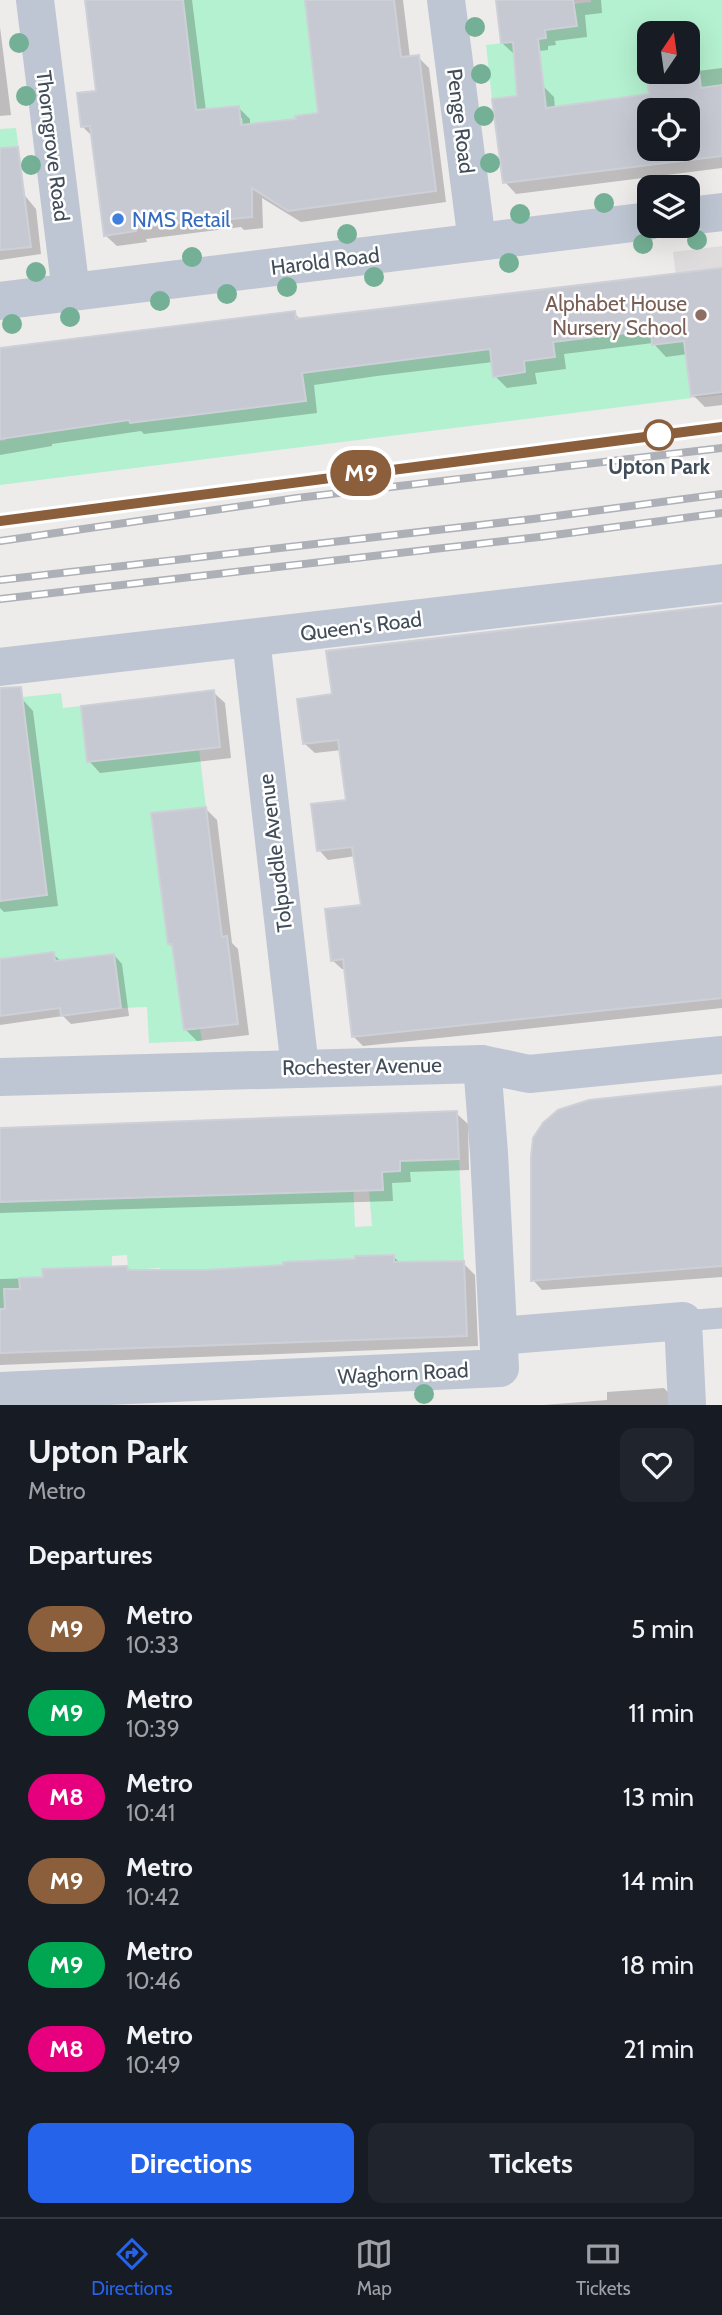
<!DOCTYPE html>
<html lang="en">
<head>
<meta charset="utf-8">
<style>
  :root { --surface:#171b24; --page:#20242c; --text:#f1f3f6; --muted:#9ea1a6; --line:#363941; --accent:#2563eb }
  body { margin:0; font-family:Cabin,sans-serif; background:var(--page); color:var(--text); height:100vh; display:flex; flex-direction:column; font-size:26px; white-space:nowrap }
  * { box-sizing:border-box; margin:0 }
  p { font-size:23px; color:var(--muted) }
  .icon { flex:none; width:38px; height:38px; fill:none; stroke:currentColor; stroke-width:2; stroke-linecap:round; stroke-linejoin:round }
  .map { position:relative; height:1405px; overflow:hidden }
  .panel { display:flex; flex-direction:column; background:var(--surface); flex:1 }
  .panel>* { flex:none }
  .badge { padding:0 14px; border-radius:23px; font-size:24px; line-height:46px }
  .needle { width:46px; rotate:13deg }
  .controls { position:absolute; left:637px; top:21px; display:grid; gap:14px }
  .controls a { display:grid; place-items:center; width:63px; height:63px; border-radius:14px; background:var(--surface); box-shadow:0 7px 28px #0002; font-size:35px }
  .map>.badge { position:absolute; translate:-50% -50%; box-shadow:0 0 0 4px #fff }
  h2 { padding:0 28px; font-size:26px; line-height:63px }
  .round { display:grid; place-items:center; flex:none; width:74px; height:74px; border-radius:14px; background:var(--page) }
  .headline { display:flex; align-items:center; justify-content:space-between; height:119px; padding:0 28px }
  h1 { font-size:33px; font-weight:700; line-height:52px }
  .cta { display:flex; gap:14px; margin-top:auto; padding:14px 28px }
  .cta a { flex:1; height:80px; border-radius:14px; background:var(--accent); color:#fff; font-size:28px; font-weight:700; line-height:80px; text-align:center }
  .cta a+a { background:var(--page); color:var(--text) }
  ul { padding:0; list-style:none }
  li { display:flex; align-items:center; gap:21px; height:84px; padding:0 28px }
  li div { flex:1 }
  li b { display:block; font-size:26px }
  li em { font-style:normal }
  li .badge { min-width:77px; font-weight:700; text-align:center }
  .tabs { display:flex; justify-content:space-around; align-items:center; height:98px; border-top:2px solid var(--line); background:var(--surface); font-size:19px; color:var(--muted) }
  .tabs a { display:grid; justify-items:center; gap:4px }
  .tabs .selected { color:var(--accent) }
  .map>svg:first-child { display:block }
  .education { fill:#dfdcdd }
  .green { fill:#b4f1d0 }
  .shadow { fill:#0003; fill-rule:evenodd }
  .building { fill:#c6c9d2; stroke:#ced0d8; stroke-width:2; fill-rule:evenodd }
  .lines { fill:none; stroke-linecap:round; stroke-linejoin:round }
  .lane { stroke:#bdc6d2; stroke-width:21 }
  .street { stroke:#bdc6d2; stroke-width:38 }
  .rail-casing { stroke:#adb0b6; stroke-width:8 }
  .rail { stroke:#fff; stroke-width:5; stroke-dasharray:16; stroke-linecap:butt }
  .tree { fill:#74b095 }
  .line-casing { stroke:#fff; stroke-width:16 }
  .line { stroke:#8b5e3c; stroke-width:10 }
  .shop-dot { fill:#3f7fe0; stroke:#fff; stroke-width:2.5 }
  .education-dot { fill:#8d6e63; stroke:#fff; stroke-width:2.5 }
  .stop-dot { fill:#fff; stroke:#8b5e3c; stroke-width:3.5 }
  .labels { text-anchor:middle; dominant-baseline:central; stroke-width:5; stroke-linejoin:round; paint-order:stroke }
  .street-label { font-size:21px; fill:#424d5a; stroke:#fff }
  .shop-label { font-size:21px; fill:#366cbe; stroke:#fff; text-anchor:start }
  .education-label { font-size:21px; fill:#785e54; stroke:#fff; text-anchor:end }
  .stop-label { font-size:21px; font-weight:bold; fill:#424d5a; stroke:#fff }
</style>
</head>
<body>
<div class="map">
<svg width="722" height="1405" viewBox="0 0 722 1405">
  <rect width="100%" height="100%" fill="#eeebeb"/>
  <path class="education" d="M722,246V395L692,398L673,252Z"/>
  <g class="green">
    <path d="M183,0H313L309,37L313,68L347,109L296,116V119L275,121L243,140L238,106H232L213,121L138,80L192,73L189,51H185L172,25L186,23Z"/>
    <path d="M591,0H722V85L704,115L698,69L688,70V33H649V72H677H672V76L649,95L560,133L517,96L492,99L486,45L545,38V30L576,27L574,4L591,2Z"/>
    <path d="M16,128L25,196L7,198L0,164V129Z"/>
    <path d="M650,329L652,345L684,341L692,398L0,485V441L6,440L0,390L10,438L129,420L130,423L305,401L301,366L490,349L494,377L525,372L524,361L555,357L553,341Z"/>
    <path d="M61,693L63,708L81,706L88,762L199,749L206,807L151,814L168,944H172L184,1030L200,1029L202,1041L149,1043L147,1007L121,1008L114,954L55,961L54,952L0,959V901L47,895L23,697Z"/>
    <path d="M352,1156L355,1227L372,1226L369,1190L382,1172L400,1161L459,1159L464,1261L418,1293L417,1261L394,1262V1255H378L379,1293L314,1260L284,1262L285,1298L221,1301L220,1269L185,1270L160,1276V1268L128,1270L127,1255L112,1256V1271L81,1267L42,1269L43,1291L34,1277L19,1278L20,1289H4L5,1309H0V1202H20L19,1168L37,1167L39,1201L72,1200L140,1163L142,1198L177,1196L192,1161L193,1196L229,1195L248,1159L249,1194L333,1191Z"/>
  </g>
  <g class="shadow">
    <path d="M87,0H192L206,111L238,107L250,119V126L298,120L320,114L305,0H403L410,58L418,57L429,68L446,202L301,222L262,198L263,228L244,230L241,227L146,239L147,242L117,246L105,235L93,137L83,127L98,93ZM238,118H242L244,134Z"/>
    <path d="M497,0H601L602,13L585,15L587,37L555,41L556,45L548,46V50L514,54L502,43Z"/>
    <path d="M0,27L11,115L0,116Z"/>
    <path d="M722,68V168L516,194L505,182L519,98L543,86L554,97L555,109L651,96L674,77V74ZM649,110H688V149H649Z"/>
    <path d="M0,166L36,209L41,254L0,260Z"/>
    <path d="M722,269V405L705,407L693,395L688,354L666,357L653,343L564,354L566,369L535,373L537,384L507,388L495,376L493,362L377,376L314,385L317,413L144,434L141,431L52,444V446L0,455V350L294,313L301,320Z"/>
    <path d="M722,607V1008L363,1046L353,1036L346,969H342L332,960L363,907L356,856L328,860L319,850L348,801L342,750L315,753L305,744L334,696Z"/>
    <path d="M213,692L225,703L231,758L100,773L89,761Z"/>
    <path d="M22,699L33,711L58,906L4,912L0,908V702Z"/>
    <path d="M205,808L217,820L232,943L238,949L249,1035L197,1041L185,1029L175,949L169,944Z"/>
    <path d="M53,954L62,962L114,955L122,964L129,1016L71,1024L63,1016L0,1025V961Z"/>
    <path d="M722,1088V1277L542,1290L533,1280Z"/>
    <path d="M456,1113L468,1124L469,1170L410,1172L411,1182L392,1183L393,1201L0,1213V1129Z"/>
    <path d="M394,1257L400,1263H463L475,1275L478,1346L0,1365V1279L44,1278L127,1268L131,1272L162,1273L248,1270Z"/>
    <path d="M664,1388L676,1401V1405H544L607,1400V1392Z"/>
  </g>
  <g class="building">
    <path d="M85,0H183L196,110L239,106L241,125L296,119L295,116L318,113L305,0H394L401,57L419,55L436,191L288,211L252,188V217L231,219L228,217L136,228V231L104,236L90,126L81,127L77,93L96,91Z"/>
    <path d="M496,0H573L577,26L545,30L546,38L538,39L546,108L649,94L647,79L699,72L701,88L722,85V156L503,183L492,99L517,96L513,42L501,43ZM649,110H688V149H649Z"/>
    <path d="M18,147L31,247L0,250V148Z"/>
    <path d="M722,268V392L691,396L684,341L652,345L651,330L553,342L555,357L524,361L525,372L493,377L490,349L364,365L302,373L306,401L130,423L129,420L0,439V348L295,311L296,319Z"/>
    <path d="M722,605V998L352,1037L343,959L331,961L325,909L361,905L352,847L317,851L311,804L346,800L338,740L303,744L297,699L332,694L326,651Z"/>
    <path d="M21,687L47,895L0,901V688Z"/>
    <path d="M214,690L220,747L87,762L81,706Z"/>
    <path d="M206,807L222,937L227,936L238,1024L184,1030L172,944H168L151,813Z"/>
    <path d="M54,952L55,961L114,954L121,1008L61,1016L60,1008L0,1016V959Z"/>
    <path d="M722,1086V1266L531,1281V1157L533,1138L543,1123L558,1110L589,1100Z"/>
    <path d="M457,1111L459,1159L400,1161V1171L382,1172L383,1190L0,1202V1128Z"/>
    <path d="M394,1255V1262L464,1261L467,1336L0,1353V1309H5L4,1289H20L19,1278L43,1277L42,1269L127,1266L128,1270H207L283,1265V1262L355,1259V1256Z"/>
  </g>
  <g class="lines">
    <path class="lane" d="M683,1321L722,1318"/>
    <g class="street">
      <path d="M35,0L71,292"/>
      <path d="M446,0L477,242"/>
      <path d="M688,216L722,212"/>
      <path d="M0,301L649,221"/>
      <path d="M251,639L300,1068"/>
      <path d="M0,667L722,583"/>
      <path d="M0,1077L482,1064L529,1074L722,1055"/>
      <path d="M499,1336L683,1321L687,1405"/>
      <path d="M0,1391L500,1368L489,1153L482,1064"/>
    </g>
    <defs>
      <g id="rail">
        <path d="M0,521L722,427"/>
        <path d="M0,541L297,498L722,448"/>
        <path d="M0,580L533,519L722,494"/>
        <path d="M0,599L539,537L722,513"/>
      </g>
    </defs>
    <use href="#rail" class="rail-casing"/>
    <use href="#rail" class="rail"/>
  </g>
  <g class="tree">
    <circle cx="475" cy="27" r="10"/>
    <circle cx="19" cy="43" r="10"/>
    <circle cx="481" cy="74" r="10"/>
    <circle cx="26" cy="96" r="10"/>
    <circle cx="484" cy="116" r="10"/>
    <circle cx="490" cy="163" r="10"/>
    <circle cx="31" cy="165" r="10"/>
    <circle cx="604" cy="203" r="10"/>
    <circle cx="520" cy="214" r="10"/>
    <circle cx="347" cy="234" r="10"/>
    <circle cx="697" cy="240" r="10"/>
    <circle cx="643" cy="244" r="10"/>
    <circle cx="192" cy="257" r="10"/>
    <circle cx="509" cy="263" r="10"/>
    <circle cx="36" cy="272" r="10"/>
    <circle cx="374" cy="277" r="10"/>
    <circle cx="287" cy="287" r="10"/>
    <circle cx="227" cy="294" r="10"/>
    <circle cx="160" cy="301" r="10"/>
    <circle cx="70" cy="317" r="10"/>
    <circle cx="12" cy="324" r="10"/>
    <circle cx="424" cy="1394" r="10"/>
  </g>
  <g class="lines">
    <defs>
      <path id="line" d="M0,521L722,427"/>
    </defs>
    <use href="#line" class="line-casing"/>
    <use href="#line" class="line"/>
  </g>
  <circle class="shop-dot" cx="118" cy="219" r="7"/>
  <circle class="education-dot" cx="701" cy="315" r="7"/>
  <circle class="stop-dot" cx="659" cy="435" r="14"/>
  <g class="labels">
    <g class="street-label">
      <text transform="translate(461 121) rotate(83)">Penge Road</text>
      <text transform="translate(53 146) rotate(83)">Thorngrove Road</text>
      <text transform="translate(325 261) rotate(-7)">Harold Road</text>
      <text transform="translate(361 626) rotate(-7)">Queen's Road</text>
      <text transform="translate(275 853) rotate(-97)">Tolpuddle Avenue</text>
      <text transform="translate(362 1066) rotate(-1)">Rochester Avenue</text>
      <text transform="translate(403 1373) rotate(-3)">Waghorn Road</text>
    </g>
    <g class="shop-label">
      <text x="132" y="219">NMS Retail</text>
    </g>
    <g class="education-label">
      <text x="687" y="303">Alphabet House<tspan x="687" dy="24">Nursery School</tspan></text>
    </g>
    <g class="stop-label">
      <text x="659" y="466">Upton Park</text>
    </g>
  </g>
</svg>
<div class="controls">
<a><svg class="needle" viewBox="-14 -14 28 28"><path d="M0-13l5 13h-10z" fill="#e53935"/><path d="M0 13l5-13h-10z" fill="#9ea1a6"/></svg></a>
<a><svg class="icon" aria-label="locate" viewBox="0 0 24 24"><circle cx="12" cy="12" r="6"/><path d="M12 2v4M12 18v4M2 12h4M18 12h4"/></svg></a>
<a><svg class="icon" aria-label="layers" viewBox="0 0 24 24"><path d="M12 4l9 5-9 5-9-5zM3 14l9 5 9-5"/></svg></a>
</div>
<b class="badge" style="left:361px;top:473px;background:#8b5e3c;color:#fff">M9</b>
</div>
<section class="panel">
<div class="headline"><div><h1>Upton Park</h1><p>Metro</p></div><a class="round"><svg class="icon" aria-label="heart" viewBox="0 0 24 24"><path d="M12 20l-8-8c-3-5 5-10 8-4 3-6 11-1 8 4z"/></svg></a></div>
<h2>Departures</h2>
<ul>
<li><span class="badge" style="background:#8b5e3c;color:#fff">M9</span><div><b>Metro</b><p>10:33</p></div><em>5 min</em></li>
<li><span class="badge" style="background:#00a651;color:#fff">M9</span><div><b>Metro</b><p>10:39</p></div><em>11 min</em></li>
<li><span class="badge" style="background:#e6007e;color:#fff">M8</span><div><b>Metro</b><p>10:41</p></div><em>13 min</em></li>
<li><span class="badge" style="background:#8b5e3c;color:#fff">M9</span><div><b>Metro</b><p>10:42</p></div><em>14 min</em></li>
<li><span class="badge" style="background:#00a651;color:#fff">M9</span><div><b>Metro</b><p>10:46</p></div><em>18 min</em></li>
<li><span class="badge" style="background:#e6007e;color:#fff">M8</span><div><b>Metro</b><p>10:49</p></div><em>21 min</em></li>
</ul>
<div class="cta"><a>Directions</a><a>Tickets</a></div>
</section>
<nav class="tabs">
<a class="selected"><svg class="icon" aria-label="directions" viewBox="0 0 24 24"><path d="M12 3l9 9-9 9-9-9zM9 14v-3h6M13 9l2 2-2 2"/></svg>Directions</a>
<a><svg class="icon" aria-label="map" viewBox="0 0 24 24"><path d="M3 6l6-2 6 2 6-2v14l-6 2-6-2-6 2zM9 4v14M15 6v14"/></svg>Map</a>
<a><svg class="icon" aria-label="tickets" viewBox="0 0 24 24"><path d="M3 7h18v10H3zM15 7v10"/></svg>Tickets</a>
</nav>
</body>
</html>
